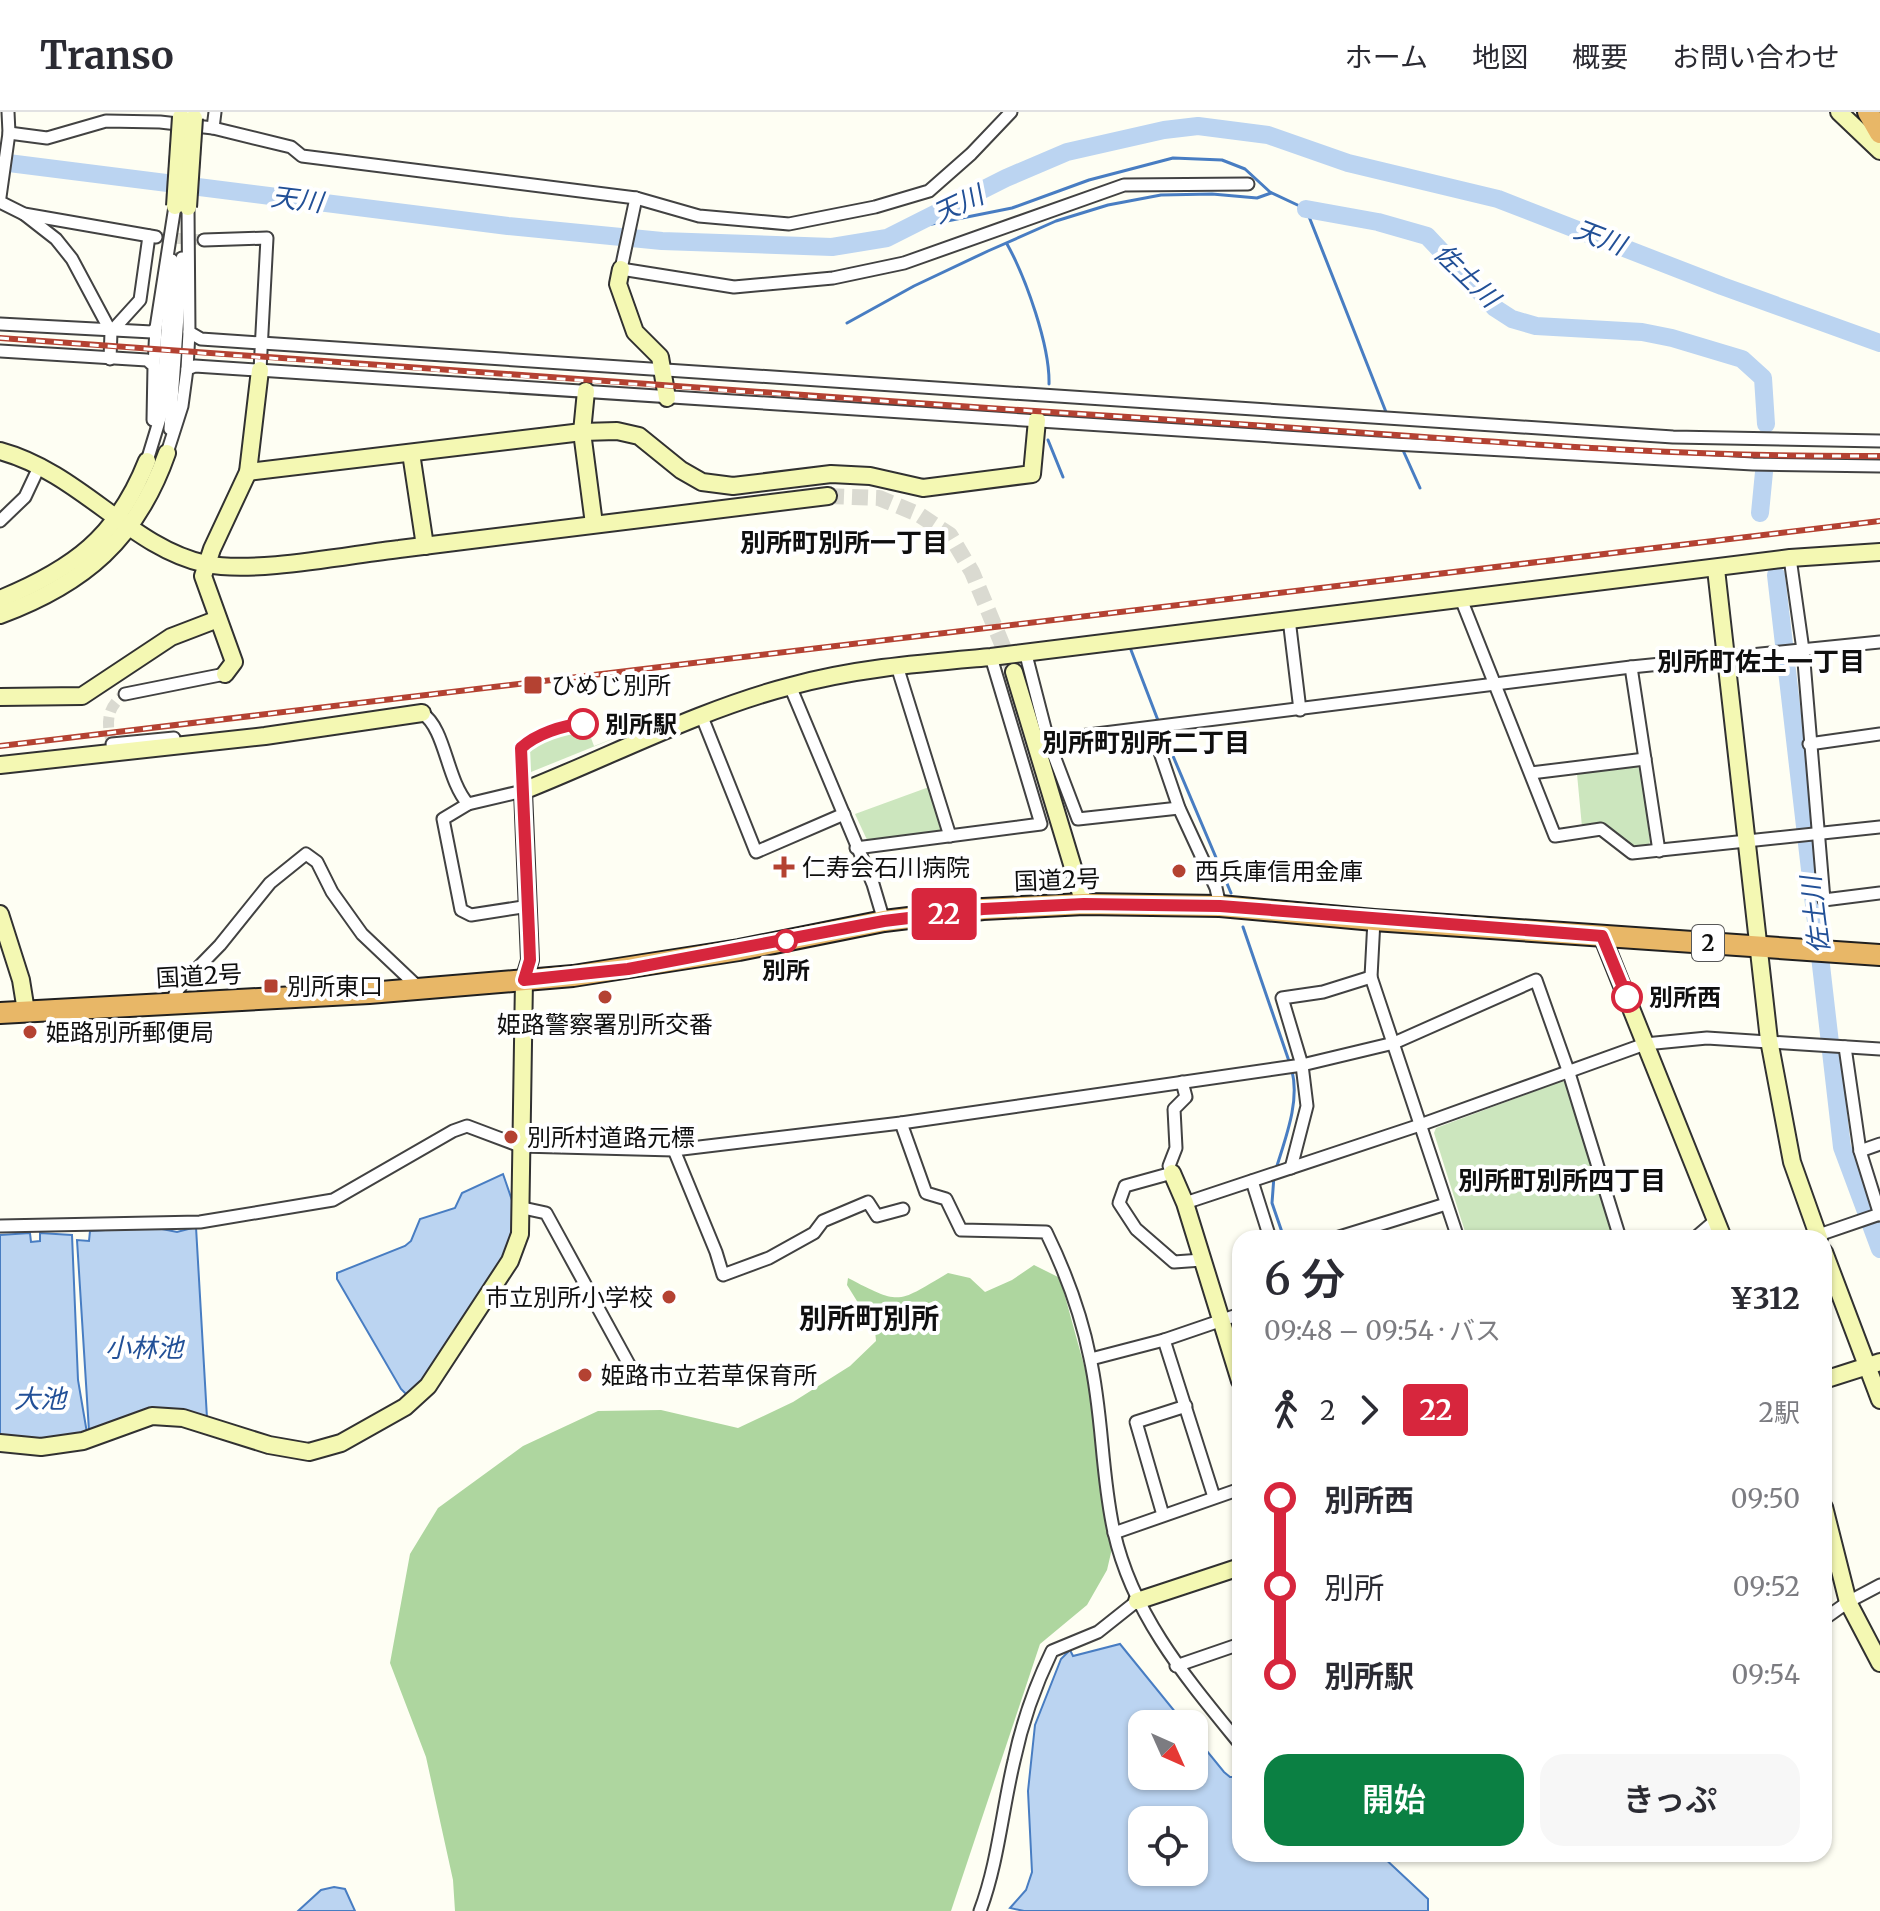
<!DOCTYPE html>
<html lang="ja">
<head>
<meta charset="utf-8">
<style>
  :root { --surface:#fff; --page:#f7f7f7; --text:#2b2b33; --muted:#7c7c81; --line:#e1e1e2; --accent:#0b8043 }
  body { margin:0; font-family:Merriweather,"Noto Sans JP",serif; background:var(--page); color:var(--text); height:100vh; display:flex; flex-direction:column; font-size:30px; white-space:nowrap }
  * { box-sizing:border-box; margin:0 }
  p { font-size:26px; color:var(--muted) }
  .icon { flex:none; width:44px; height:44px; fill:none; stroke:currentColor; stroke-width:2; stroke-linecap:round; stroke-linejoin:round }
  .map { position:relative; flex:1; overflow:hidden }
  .panel { position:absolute; left:1232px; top:1118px; width:600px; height:632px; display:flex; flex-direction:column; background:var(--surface); border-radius:24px; box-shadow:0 2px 6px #0004 }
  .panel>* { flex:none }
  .badge { padding:0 16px; border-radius:6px; font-size:28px; line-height:52px }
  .needle { width:52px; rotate:135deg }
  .buttons { position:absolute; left:1128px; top:1598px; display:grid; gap:16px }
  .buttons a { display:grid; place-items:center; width:80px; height:80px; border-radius:16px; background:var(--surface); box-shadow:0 2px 6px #0004; font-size:40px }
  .map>.badge { position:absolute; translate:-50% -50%; box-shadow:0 0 0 4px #fff }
  .legs { display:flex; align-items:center; gap:12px; height:88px; padding:0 32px; font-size:26px }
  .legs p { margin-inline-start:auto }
  .headline { display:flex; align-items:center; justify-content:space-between; height:136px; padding:0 32px }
  h1 { font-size:44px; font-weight:600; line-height:60px }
  .button { display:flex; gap:16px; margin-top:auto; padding:16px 32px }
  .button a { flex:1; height:92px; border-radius:24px; background:var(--accent); color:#fff; font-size:32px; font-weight:600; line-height:92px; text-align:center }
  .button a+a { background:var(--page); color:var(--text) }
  ul { padding:0 32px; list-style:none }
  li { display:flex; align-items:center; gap:28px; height:88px; font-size:30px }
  li i { display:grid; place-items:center; width:12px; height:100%; margin:0 10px; background:currentColor }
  li i::after { content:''; width:20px; height:20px; margin:-10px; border:6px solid; border-radius:50%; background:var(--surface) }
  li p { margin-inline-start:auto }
  li:first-child i { background:linear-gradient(#0000 50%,currentColor 0) }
  li:last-child i { background:linear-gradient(currentColor 50%,#0000 0) }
  header { display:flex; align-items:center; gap:48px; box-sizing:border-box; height:112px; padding:0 40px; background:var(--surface); border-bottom:2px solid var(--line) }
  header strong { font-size:38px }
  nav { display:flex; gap:44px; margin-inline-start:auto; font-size:28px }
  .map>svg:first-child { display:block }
  .green { fill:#cce6be }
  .forest { fill:#aed69f }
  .water { fill:#bbd4f1; stroke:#487dc2; stroke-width:2; fill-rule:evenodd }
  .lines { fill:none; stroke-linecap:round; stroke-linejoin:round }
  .stream { stroke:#487dc2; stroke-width:3 }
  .river { stroke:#bbd4f1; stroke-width:18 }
  .street-tunnel { stroke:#dadad1; stroke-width:11; stroke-dasharray:11 5.5; stroke-linecap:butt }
  .secondary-tunnel { stroke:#dadad1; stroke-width:16; stroke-dasharray:16 8; stroke-linecap:butt }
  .street-casing { stroke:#424242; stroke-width:15 }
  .secondary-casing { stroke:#313131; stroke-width:20 }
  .highway-casing { stroke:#202020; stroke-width:24 }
  .street { stroke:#fff; stroke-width:11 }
  .secondary { stroke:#f4f8b3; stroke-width:16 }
  .highway { stroke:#e8b767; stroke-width:20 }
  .rail-casing { stroke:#b44232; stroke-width:6 }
  .rail { stroke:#fff; stroke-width:3; stroke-dasharray:9; stroke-linecap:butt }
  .secondary-bridge-casing { stroke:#313131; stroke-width:20; stroke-linecap:butt }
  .secondary-bridge { stroke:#f4f8b3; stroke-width:16 }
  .line-1-casing { stroke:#fff; stroke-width:18 }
  .line-1 { stroke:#d7263d; stroke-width:12 }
  .poi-dot { fill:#b44232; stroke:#fff; stroke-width:3 }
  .stop-1-dot { fill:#fff; stroke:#d7263d; stroke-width:4 }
  .labels { text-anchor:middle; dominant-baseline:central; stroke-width:8; stroke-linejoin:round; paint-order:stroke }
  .shield { fill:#fff; stroke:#575757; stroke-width:2 }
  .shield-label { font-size:22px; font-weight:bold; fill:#0f0f0f }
  .poi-label { font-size:24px; fill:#0f0f0f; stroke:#fff; text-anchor:start }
  .stop-label { font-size:24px; font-weight:bold; fill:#0f0f0f; stroke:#fff; text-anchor:start }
  .street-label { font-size:24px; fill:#0f0f0f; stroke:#fff }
  .water-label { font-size:26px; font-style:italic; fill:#225097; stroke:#fff }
  .neighbourhood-label { font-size:26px; font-weight:bold; fill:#0f0f0f; stroke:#fff }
  .quarter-label { font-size:28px; font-weight:bold; fill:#0f0f0f; stroke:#fff }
</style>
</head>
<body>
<header>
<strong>Transo</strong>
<nav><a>ホーム</a><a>地図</a><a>概要</a><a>お問い合わせ</a></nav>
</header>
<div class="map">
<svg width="1880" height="1799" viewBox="0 0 1880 1799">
  <rect width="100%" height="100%" fill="#fefef3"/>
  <g class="green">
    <path d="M587,615L594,634L617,625L622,617L625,622L531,660C526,652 524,644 530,635L567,618Z"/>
    <path d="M1637,655L1641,658L1650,730L1646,736L1633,735L1605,711L1582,715L1577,662Z"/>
    <path d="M929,675L943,714L940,721L868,730L855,702Z"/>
    <path d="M1562,969L1568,972L1613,1118L1610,1125L1467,1126L1434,1021L1436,1016Z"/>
  </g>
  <path class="forest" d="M1034,1153L1060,1166L1104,1326L1117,1415L1107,1458L1087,1493L1040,1532L951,1799H455L453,1768L426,1645L390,1551L410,1442L438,1396L523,1334L598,1299L661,1298L738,1316L793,1290L850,1254L876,1229L875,1218L847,1173L848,1166C902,1194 897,1191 948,1161L970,1166L985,1180L1012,1168Z"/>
  <g class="water">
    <path d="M503,1062L515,1097L510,1134L433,1257L408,1284L401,1277L337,1167V1161L405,1134L411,1129L420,1107L455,1096L462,1081Z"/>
    <path d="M152,1115L177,1120L196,1115L207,1306C154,1290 139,1301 89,1319L77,1128L89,1129L90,1119Z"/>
    <path d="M30,1121L31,1130L40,1129V1121L72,1123L78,1268L87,1321L45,1328L0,1323V1123Z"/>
    <path d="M1120,1532L1185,1612H1142V1664H1194V1623L1224,1660L1230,1665H1240V1742H1380L1428,1787V1799H1024L1010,1796L1026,1778L1032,1760L1028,1679L1035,1613L1061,1547L1070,1538L1073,1544ZM1142,1708H1194V1760H1142Z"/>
    <path d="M334,1775L345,1777L355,1799H298L321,1778Z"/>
  </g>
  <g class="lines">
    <g class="stream">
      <path d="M902,118L1012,96L1089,68L1173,46L1222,48L1245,57L1270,80L1306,97L1386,300"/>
      <path d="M1007,132C1026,166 1050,234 1049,272"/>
      <path d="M847,211L914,174L988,139L1056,109L1108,93L1161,83L1212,82L1257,86L1271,81"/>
      <path d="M1048,328L1063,365"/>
      <path d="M1402,336L1420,376"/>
      <path d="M1131,538L1159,611"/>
      <path d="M1162,618L1231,781"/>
      <path d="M1243,815L1290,952"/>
      <path d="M1276,1057C1285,1027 1300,990 1292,959"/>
      <path d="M1274,1064L1272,1091L1284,1126"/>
    </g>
    <g class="river">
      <path d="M0,50L508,114L662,129L832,135L887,126L1006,66L1067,40L1164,18L1198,14L1268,23L1348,51L1498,87L1722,174L1880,231"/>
      <path d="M1306,97L1378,110L1427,124L1495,196L1512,207L1536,214L1642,220L1672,226L1742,247L1763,266L1766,312"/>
      <path d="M1760,401L1764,360"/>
      <path d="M1776,463L1842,1035L1880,1137"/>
    </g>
    <g class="street-tunnel">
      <path d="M156,125L204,128"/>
      <path d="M112,632C106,612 106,595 125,582"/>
    </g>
    <path class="secondary-tunnel" d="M828,384L879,386L918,402L950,423L972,460L1012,556"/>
    <defs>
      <g id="street">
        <path d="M213,16L215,0"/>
        <path d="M9,21L47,26L106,9L160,10L213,16L291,35L302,44L636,86L699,104L789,112L875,95L929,79L971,42L1011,0"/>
        <path d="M0,85L9,21L8,0"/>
        <path d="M636,86L621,157L734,175L833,166L904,151L1124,73L1248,72"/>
        <path d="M0,90L24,102L156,125"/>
        <path d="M188,95L189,220L201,227L1673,325L1880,329"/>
        <path d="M24,102L56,127L72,147L111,220L110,247"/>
        <path d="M204,128L267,126L260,258"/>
        <path d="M0,212L152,220L156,216L175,94"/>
        <path d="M111,220L140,188L149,124"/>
        <path d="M0,239L147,248L154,254L153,308"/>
        <path d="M154,254L156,216"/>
        <path d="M187,257L189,220"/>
        <path d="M170,317L182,146"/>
        <path d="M167,341L182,294L187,257L195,254L1394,332L1753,352L1880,354"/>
        <path d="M147,349L161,303L172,148"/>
        <path d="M0,409L25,385L40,353"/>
        <path d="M1790,446L1803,538L1824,788L1880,781"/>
        <path d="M1461,487L1555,724L1601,717L1632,741L1880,715"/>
        <path d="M1289,507L1300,598"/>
        <path d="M1025,539L1048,628L1078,707L1179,696"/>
        <path d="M897,554L950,724"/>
        <path d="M1631,555L1659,739"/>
        <path d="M790,574L873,772L884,809"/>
        <path d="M125,582L225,562"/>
        <path d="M422,601C446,617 446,667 468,692L523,679"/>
        <path d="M702,605L756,740L844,702"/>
        <path d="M1152,617L1179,696L1216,776L1220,794"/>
        <path d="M1048,628L1631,555L1880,530"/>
        <path d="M112,632L174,626"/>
        <path d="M1809,632L1880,622"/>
        <path d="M1531,661L1645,647"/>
        <path d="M468,692L443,707L461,798L471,803L529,794"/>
        <path d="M856,736L1041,712L991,545"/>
        <path d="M1374,808L1371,865L1458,1126"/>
        <path d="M173,890L175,882L183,871L220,833L270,771L306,742L317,750L332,780L362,822L419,876"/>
        <path d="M1845,935L1860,1039L1880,1103"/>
        <path d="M1182,970L1186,985L1174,997L1176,1036L1169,1054L1172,1061L1125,1074L1119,1091L1136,1117L1174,1150L1202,1148"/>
        <path d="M901,1011L926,1081L946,1087L961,1118L1046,1120C1066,1161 1081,1201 1090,1246C1103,1303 1101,1363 1114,1420C1133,1504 1187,1567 1240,1632"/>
        <path d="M674,1038L716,1140L723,1163L769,1146L814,1121L823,1109L868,1090L877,1104L903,1097"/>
        <path d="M1860,1039L1880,1032"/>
        <path d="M1291,1056L1307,994L1302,953L1282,886L1323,880L1371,865"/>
        <path d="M1252,1069L1270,1126"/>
        <path d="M1185,1091L1420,1013L1645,932L1707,926L1880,937"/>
        <path d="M523,1096L546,1101L637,1267"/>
        <path d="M0,1114L200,1110L333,1088L453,1019L467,1014L520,1034L674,1038L901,1011L1302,953L1394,931L1536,868L1569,961L1620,1126"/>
        <path d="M1336,1126L1446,1092"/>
        <path d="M1695,1126L1716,1108"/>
        <path d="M1810,1126L1880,1102"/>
        <path d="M1164,1228L1214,1385"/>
        <path d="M1091,1247L1164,1228L1240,1202"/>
        <path d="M1163,1403L1136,1310L1186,1294"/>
        <path d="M1114,1421L1240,1377"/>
        <path d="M1824,1507L1848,1490L1880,1473"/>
        <path d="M1176,1554L1240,1532"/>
        <path d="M980,1799C998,1751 1002,1699 1014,1649C1022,1611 1035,1574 1052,1539L1098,1520L1137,1489"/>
      </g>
      <g id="secondary">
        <path d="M1839,0L1880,39"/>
        <path d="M621,157L618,172L635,220L660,245L667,286"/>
        <path d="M586,279L582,320L594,412"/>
        <path d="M0,339C81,361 131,436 206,452C255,462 347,443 399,437C542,419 685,401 828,384"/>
        <path d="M411,341L425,434"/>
        <path d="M248,360L582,320L617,319L639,324L681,358L702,370L733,374L831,362L870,364L923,376L1032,362L1037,308"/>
        <path d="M1716,457L1769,928L1792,1050L1819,1126"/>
        <path d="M0,487C73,457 117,425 147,349"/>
        <path d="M0,503C84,472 137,427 167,341"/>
        <path d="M1014,560L1084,792"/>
        <path d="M225,562L234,550L203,464L212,437L248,360L260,258"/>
        <path d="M0,585L82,584L171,525L218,507"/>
        <path d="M0,653L265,624L422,601"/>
        <path d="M0,802L21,868L26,899"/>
        <path d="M1602,824L1723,1126"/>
        <path d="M1172,1061L1185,1091L1240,1269"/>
        <path d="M1824,1140L1880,1288"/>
        <path d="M1824,1268L1880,1250"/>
        <path d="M0,1331L41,1335L83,1329L152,1304L183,1306L269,1333L309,1340L341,1331L405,1295L428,1274L510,1149L520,1122L524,868L530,848L523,679C609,645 701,597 791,574C856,556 924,551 991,545L1790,446L1880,440"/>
        <path d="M1824,1395L1848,1490L1880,1551"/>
        <path d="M1137,1489L1240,1455"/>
      </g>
      <g id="highway">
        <path d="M1868,0L1880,21"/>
        <path d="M0,901L369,881L573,864L739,838L884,809L983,797L1084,792L1220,794L1374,808L1880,843"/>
      </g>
    </defs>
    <use href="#street" class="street-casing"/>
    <use href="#secondary" class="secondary-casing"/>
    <use href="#highway" class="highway-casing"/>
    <use href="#street" class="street"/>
    <use href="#secondary" class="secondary"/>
    <use href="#highway" class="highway"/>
    <defs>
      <g id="rail">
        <path d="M0,226C396,256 793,284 1190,309C1419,323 1650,346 1880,344"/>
        <path d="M0,634L1880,409"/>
      </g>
    </defs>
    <use href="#rail" class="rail-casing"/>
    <use href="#rail" class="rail"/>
    <defs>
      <g id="secondary-bridge">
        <path d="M175,94L181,5"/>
        <path d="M188,95L194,6"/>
      </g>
    </defs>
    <use href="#secondary-bridge" class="secondary-bridge-casing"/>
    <use href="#secondary-bridge" class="secondary-bridge"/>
  </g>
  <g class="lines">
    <defs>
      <path id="line-1" d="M583,612C563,613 536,622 521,636L529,821L530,848L524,868L628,857L884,809L983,797L1084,792L1220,794L1602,824L1627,885"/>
    </defs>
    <use href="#line-1" class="line-1-casing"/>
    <use href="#line-1" class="line-1"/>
  </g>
  <g class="poi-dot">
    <rect x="523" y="563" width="20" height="20" rx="4"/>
    <path d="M780 743h8v8h8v8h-8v8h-8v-8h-8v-8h8z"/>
    <circle cx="1179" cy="759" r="8"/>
    <rect x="263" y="866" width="16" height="16" rx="4"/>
    <circle cx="605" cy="885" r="8"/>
    <circle cx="30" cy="920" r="8"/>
    <circle cx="511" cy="1025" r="8"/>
    <circle cx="669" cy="1185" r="8"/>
    <circle cx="585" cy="1263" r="8"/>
  </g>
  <g class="stop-1-dot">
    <circle cx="583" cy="612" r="14"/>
    <circle cx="786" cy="829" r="10"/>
    <circle cx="1627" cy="885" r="14"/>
  </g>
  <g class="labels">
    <rect class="shield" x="1692" y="813" width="32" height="36" rx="6"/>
    <g class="shield-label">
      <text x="1708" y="831">2</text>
    </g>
    <g class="poi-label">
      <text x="551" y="573">ひめじ別所</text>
      <text x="802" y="755">仁寿会石川病院</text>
      <text x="1195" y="759">西兵庫信用金庫</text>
      <text x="287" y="874">別所東口</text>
      <text x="605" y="912" text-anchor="middle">姫路警察署別所交番</text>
      <text x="46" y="920">姫路別所郵便局</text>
      <text x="527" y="1025">別所村道路元標</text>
      <text x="653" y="1185" text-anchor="end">市立別所小学校</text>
      <text x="601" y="1263">姫路市立若草保育所</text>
    </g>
    <g class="stop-label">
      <text x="605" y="612">別所駅</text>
      <text x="786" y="858" text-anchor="middle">別所</text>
      <text x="1649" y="885">別所西</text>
    </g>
    <g class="street-label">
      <text transform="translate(1057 768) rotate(-2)">国道2号</text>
      <text transform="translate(199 864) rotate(-3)">国道2号</text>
    </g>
    <g class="water-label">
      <text transform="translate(297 87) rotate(7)">天川</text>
      <text transform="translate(958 92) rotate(-25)">天川</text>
      <text transform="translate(1600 125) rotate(21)">天川</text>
      <text transform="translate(1467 163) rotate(44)">佐土川</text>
      <text transform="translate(1815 803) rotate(-97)">佐土川</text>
      <text x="144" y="1235">小林池</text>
      <text x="40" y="1286">大池</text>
    </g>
    <g class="neighbourhood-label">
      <text x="844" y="430">別所町別所一丁目</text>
      <text x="1761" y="549">別所町佐土一丁目</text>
      <text x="1146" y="630">別所町別所二丁目</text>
      <text x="1562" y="1068">別所町別所四丁目</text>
    </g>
    <g class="quarter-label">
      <text x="869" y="1206">別所町別所</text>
    </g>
  </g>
</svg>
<div class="buttons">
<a><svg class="needle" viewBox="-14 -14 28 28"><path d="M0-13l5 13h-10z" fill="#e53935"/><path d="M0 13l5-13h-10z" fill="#7c7c81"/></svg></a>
<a><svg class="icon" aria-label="locate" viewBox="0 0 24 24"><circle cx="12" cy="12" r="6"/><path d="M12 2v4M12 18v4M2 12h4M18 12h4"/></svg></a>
</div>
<b class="badge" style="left:944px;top:802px;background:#d7263d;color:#fff">22</b>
<section class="panel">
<div class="headline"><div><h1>6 分</h1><p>09:48 – 09:54 · バス</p></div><b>¥312</b></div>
<div class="legs"><svg class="icon" aria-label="walk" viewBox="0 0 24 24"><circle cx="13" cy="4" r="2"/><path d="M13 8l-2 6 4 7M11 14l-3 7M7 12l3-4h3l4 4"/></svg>2<svg class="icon" aria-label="forward" viewBox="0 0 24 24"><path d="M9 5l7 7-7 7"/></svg><b class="badge" style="background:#d7263d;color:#fff">22</b><p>2駅</p></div>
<ul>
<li><i style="color:#d7263d"></i><b>別所西</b><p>09:50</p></li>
<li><i style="color:#d7263d"></i><span>別所</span><p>09:52</p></li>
<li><i style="color:#d7263d"></i><b>別所駅</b><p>09:54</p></li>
</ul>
<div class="button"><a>開始</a><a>きっぷ</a></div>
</section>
</div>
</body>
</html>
